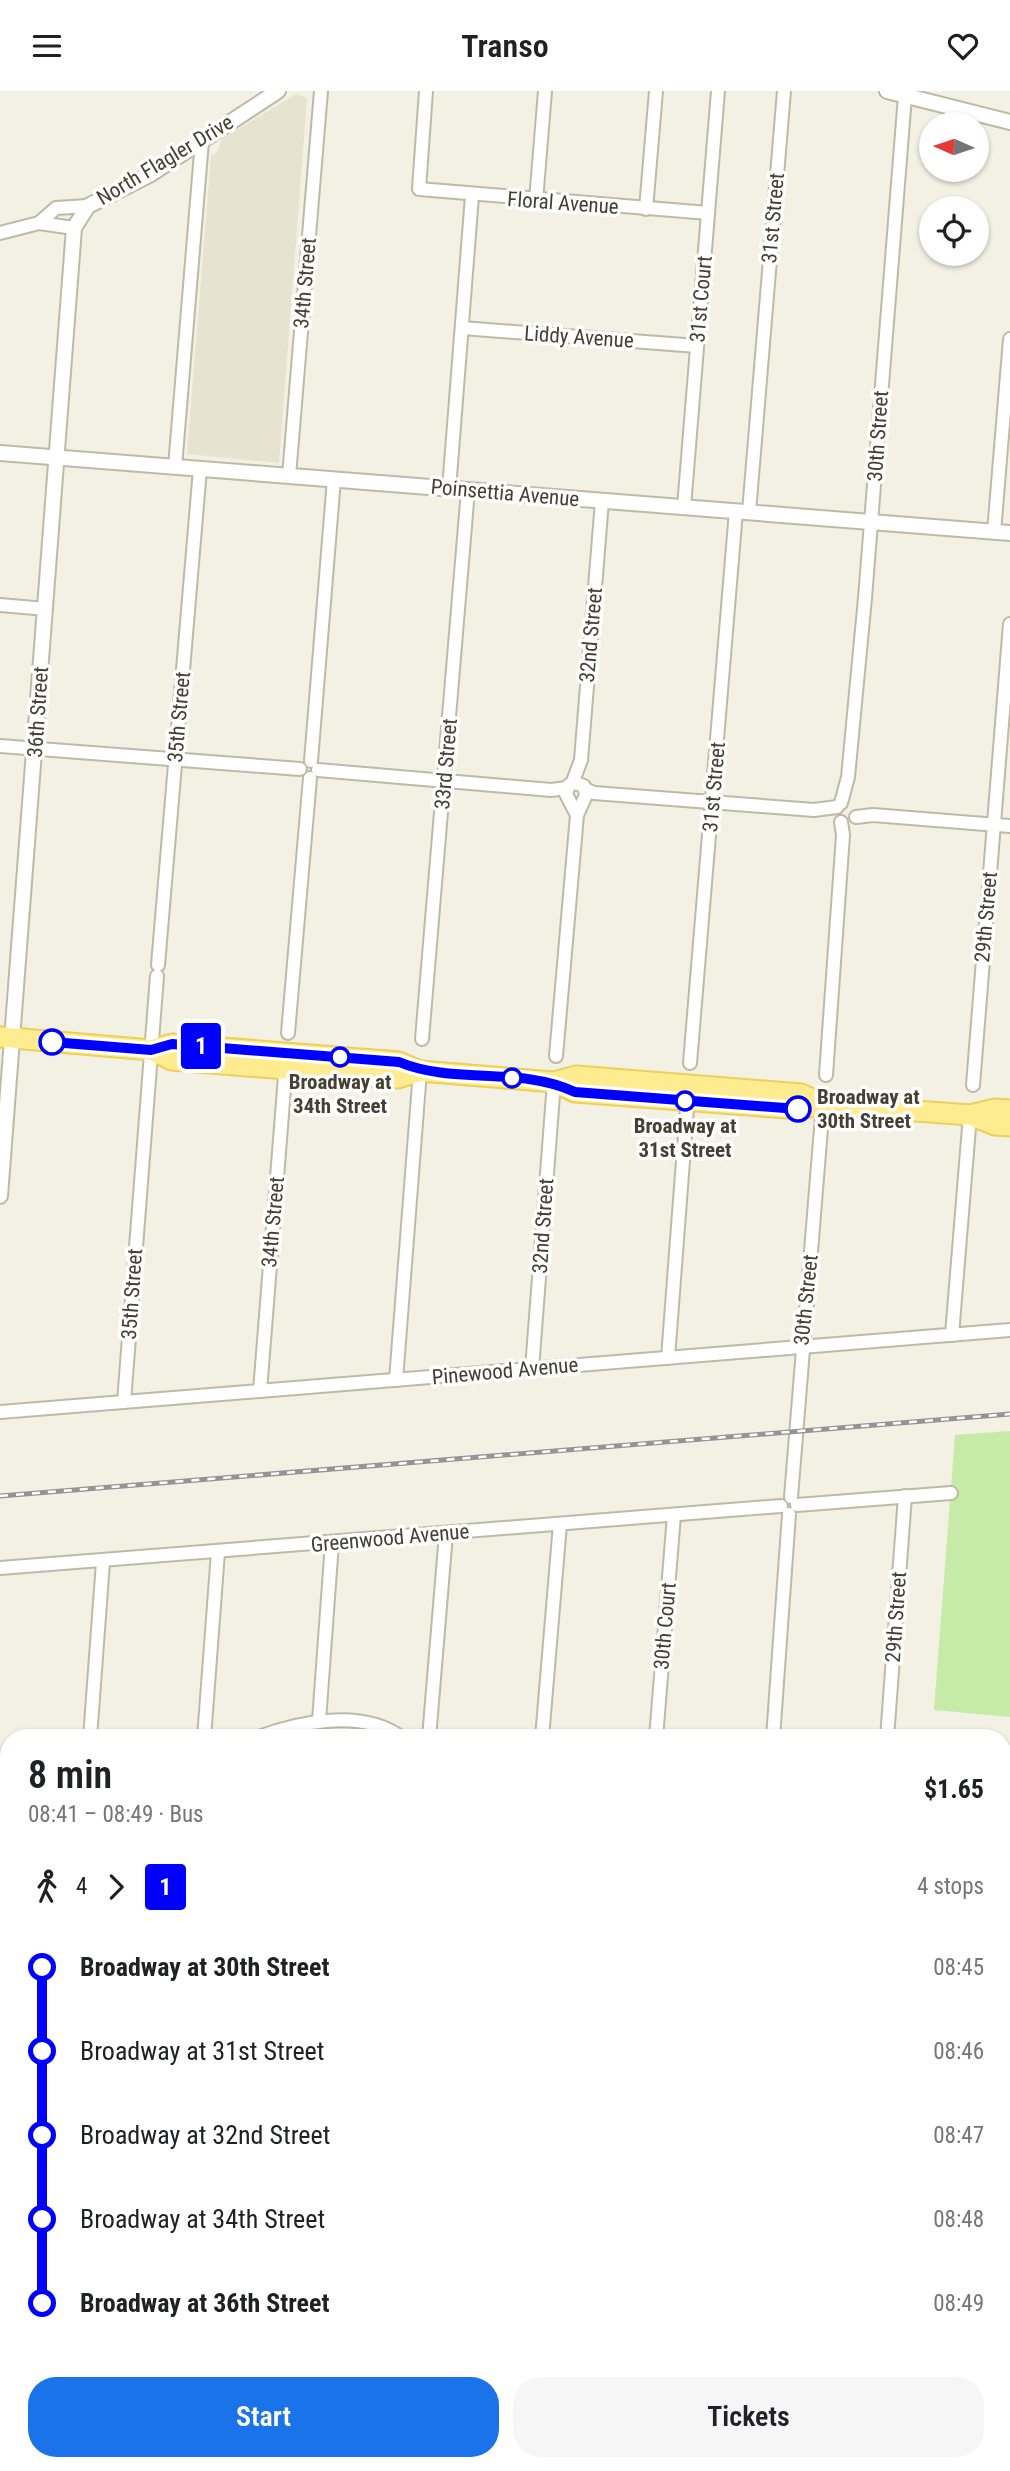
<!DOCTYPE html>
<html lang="en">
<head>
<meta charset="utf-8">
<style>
  :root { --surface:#fff; --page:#f6f6f6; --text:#202124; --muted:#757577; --accent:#1a73e8 }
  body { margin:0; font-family:"Roboto Condensed",sans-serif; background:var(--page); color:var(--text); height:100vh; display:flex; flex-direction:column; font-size:26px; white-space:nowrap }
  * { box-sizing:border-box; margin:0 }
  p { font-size:23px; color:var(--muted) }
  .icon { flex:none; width:38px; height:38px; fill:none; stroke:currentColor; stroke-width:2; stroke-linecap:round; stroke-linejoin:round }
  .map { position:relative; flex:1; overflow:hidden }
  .details { position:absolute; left:0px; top:1638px; width:1012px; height:742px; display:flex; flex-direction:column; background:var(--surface); border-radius:28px 28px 0 0; box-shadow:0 2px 5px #0004 }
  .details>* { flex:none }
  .badge { padding:0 14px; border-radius:5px; font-size:24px; line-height:46px }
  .needle { width:46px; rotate:273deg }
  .tools { position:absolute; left:919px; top:21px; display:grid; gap:14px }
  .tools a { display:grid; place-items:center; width:70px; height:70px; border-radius:50%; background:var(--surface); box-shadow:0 2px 5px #0004; font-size:35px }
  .map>.badge { position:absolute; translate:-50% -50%; box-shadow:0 0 0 4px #fff }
  .legs { display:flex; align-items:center; gap:10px; height:77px; padding:0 28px; font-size:23px }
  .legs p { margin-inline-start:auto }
  .overview { display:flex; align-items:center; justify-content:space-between; height:119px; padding:0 28px }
  h1 { font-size:38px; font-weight:600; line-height:52px }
  .action { display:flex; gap:14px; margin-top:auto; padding:14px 28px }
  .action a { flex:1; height:80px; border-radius:28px; background:var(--accent); color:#fff; font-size:28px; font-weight:600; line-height:80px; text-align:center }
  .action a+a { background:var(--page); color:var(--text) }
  ul { padding:0 28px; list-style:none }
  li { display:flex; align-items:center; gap:24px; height:84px; font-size:26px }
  li i { display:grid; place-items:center; width:10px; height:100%; margin:0 9px; background:currentColor }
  li i::after { content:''; width:18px; height:18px; margin:-9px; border:5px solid; border-radius:50%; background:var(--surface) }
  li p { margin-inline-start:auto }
  li:first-child i { background:linear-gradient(#0000 50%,currentColor 0) }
  li:last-child i { background:linear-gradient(currentColor 50%,#0000 0) }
  header { display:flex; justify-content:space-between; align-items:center; height:91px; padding:0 28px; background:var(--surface); font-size:32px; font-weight:600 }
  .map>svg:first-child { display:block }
  .residential { fill:#e7e3d1 }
  .green { fill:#c6eba9 }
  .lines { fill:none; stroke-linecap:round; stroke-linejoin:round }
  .minor-casing { stroke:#bfb9a6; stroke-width:16 }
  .tertiary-casing { stroke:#bfb9a6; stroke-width:18 }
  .primary-casing { stroke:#ebd05a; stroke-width:23 }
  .minor { stroke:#fff; stroke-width:12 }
  .tertiary { stroke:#fff; stroke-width:14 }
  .primary { stroke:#ffec91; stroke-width:19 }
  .rail-casing { stroke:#949494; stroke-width:5 }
  .rail { stroke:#fff; stroke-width:2.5; stroke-dasharray:8; stroke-linecap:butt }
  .line-1-casing { stroke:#fff; stroke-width:16 }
  .line-1 { stroke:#00f; stroke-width:10 }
  .stop-1-dot { fill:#fff; stroke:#00f; stroke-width:3.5 }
  .labels { text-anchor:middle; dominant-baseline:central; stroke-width:7; stroke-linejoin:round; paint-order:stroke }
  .street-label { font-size:21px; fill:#454033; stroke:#fff }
  .stop-label { font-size:21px; font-weight:bold; fill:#454033; stroke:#fff }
</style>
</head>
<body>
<header><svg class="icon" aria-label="menu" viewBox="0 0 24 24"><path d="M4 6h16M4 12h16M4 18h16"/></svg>Transo<svg class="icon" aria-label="heart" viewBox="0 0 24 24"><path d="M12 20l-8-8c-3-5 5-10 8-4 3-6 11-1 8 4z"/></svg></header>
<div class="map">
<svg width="1010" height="2380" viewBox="0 0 1010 2380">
  <rect width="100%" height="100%" fill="#f3f0e4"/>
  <path class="residential" d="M296,3L307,7L279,372L187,363L211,65L217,61L222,48Z"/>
  <path class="green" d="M1010,1340V1626L934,1619L955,1344Z"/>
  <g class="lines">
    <defs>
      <g id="minor">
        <path d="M426,0L419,98L708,122"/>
        <path d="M536,110L545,0"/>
        <path d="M646,118L656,0"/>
        <path d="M39,132L56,117L88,115"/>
        <path d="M0,142L39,132L74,137"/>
        <path d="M462,237L697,255"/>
        <path d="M175,376L202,50"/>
        <path d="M289,385L321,0"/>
        <path d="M449,398L472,105"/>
        <path d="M684,416L718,0"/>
        <path d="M749,421L784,0"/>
        <path d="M994,441L1010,248"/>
        <path d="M0,514L46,518"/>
        <path d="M0,655L300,678"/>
        <path d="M311,670L334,388"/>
        <path d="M318,679L551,699L567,697"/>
        <path d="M572,693L581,669L602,410"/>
        <path d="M585,698L594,702L814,719L837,716"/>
        <path d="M841,712L848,686L865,507L905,5"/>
        <path d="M856,726L873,724L1010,735"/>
        <path d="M158,874L200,378"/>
        <path d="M288,942L310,687"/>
        <path d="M422,948L468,399"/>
        <path d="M556,965L577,724L586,704L584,695L575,692L569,694L566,703L577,724"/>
        <path d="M690,972L736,420"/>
        <path d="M826,984L843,744L841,731"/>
        <path d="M973,994L1010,533"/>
        <path d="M952,1244L970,1024"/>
        <path d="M668,1267L688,1004"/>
        <path d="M532,1278L554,991"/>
        <path d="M396,1289L420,980"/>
        <path d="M260,1300L286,973"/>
        <path d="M124,1311L157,885"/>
        <path d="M0,1321L1010,1239"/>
        <path d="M791,1406L823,1013"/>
        <path d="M797,1414L951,1402"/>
        <path d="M0,1477L781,1415"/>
        <path d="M319,1630L332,1452"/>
        <path d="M90,1647L103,1471"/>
        <path d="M204,1647L218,1461"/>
        <path d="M256,1647C298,1631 362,1617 402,1647"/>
        <path d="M429,1647L446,1443"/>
        <path d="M542,1647L560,1433"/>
        <path d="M656,1647L674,1424"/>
        <path d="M773,1647L789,1423"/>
        <path d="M887,1647L905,1405"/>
        <path d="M1003,1687L1010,1688"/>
        <path d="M0,1739L9,1736"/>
        <path d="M0,1862L9,1865"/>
        <path d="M1003,1888L1010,1872"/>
        <path d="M1003,1996L1010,2000"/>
        <path d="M0,2122H9"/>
        <path d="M1003,2159H1010"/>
        <path d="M0,2349H9"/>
        <path d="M1003,2349H1010"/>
        <path d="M927,2371V2380"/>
        <path d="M38,2380V2371"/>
      </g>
      <g id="tertiary">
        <path d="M887,0L1010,31"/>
        <path d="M0,362L1010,442"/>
        <path d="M0,1105L74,137L88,115L151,83L278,0"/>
      </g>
      <g id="primary">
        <path d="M0,946L151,959L172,953L399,971L420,980L554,991L576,985L801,1003L823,1013"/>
        <path d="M151,959L172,969L398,987L420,980"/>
        <path d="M554,991L575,1001L800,1018L823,1013L970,1024L995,1034L1010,1035"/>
        <path d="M970,1024L995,1018L1010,1019"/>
      </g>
    </defs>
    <use href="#minor" class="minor-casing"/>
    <use href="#tertiary" class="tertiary-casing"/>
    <use href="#primary" class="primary-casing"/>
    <use href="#minor" class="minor"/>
    <use href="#tertiary" class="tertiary"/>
    <use href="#primary" class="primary"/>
    <defs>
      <g id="rail">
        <path d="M0,1405L1010,1323"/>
        <path d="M1003,2127L1010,2120"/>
        <path d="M1003,2192H1010"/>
        <path d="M0,2204H9"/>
      </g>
    </defs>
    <use href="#rail" class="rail-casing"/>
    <use href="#rail" class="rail"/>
  </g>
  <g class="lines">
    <defs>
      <path id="line-1" d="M52,951L151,959L172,953L399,971C454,994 520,975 575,1001L798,1018"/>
    </defs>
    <use href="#line-1" class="line-1-casing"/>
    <use href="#line-1" class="line-1"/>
  </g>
  <g class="stop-1-dot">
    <circle cx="52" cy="951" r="12"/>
    <circle cx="340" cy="966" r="9"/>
    <circle cx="512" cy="987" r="9"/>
    <circle cx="685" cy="1010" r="9"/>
    <circle cx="798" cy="1018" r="12"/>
  </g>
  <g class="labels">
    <g class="street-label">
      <text transform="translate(165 69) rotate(-31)">North Flagler Drive</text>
      <text transform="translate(563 112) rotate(4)">Floral Avenue</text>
      <text transform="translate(773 127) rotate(-85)">31st Street</text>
      <text transform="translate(305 192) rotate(-85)">34th Street</text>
      <text transform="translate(701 208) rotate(-85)">31st Court</text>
      <text transform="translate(579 246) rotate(4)">Liddy Avenue</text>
      <text transform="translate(878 345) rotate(-86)">30th Street</text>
      <text transform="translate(505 402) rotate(5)">Poinsettia Avenue</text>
      <text transform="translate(591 544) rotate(-85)">32nd Street</text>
      <text transform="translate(38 621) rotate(-86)">36th Street</text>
      <text transform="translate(179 626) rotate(-85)">35th Street</text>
      <text transform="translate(446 673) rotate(-85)">33rd Street</text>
      <text transform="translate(714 696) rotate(-85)">31st Street</text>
      <text transform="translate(986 826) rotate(-85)">29th Street</text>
      <text transform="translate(273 1131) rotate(-85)">34th Street</text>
      <text transform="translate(543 1135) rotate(-86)">32nd Street</text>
      <text transform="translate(132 1203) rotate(-86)">35th Street</text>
      <text transform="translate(806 1209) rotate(-84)">30th Street</text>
      <text transform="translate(505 1280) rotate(-5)">Pinewood Avenue</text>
      <text transform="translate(390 1447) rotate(-5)">Greenwood Avenue</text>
      <text transform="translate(896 1526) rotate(-86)">29th Street</text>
      <text transform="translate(665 1535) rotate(-85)">30th Court</text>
    </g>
    <g class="stop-label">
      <text x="340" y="991">Broadway at<tspan x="340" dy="24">34th Street</tspan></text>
      <text x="817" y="1006" text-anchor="start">Broadway at<tspan x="817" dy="24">30th Street</tspan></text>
      <text x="685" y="1035">Broadway at<tspan x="685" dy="24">31st Street</tspan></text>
    </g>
  </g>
</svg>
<div class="tools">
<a><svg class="needle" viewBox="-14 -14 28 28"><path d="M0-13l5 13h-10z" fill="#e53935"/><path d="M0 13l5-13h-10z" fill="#757577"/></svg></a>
<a><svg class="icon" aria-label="locate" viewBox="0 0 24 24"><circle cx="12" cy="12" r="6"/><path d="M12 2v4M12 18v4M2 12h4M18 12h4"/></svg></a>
</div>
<b class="badge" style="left:201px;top:955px;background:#00f;color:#fff">1</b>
<section class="details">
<div class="overview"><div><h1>8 min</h1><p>08:41 – 08:49 · Bus</p></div><b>$1.65</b></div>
<div class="legs"><svg class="icon" aria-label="walk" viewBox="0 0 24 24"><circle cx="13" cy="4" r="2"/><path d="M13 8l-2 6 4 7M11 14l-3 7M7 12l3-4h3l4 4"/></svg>4<svg class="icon" aria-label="forward" viewBox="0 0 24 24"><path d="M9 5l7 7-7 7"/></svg><b class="badge" style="background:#00f;color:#fff">1</b><p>4 stops</p></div>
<ul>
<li><i style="color:#00f"></i><b>Broadway at 30th Street</b><p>08:45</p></li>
<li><i style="color:#00f"></i><span>Broadway at 31st Street</span><p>08:46</p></li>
<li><i style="color:#00f"></i><span>Broadway at 32nd Street</span><p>08:47</p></li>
<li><i style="color:#00f"></i><span>Broadway at 34th Street</span><p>08:48</p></li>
<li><i style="color:#00f"></i><b>Broadway at 36th Street</b><p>08:49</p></li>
</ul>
<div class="action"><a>Start</a><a>Tickets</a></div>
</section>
</div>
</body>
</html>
